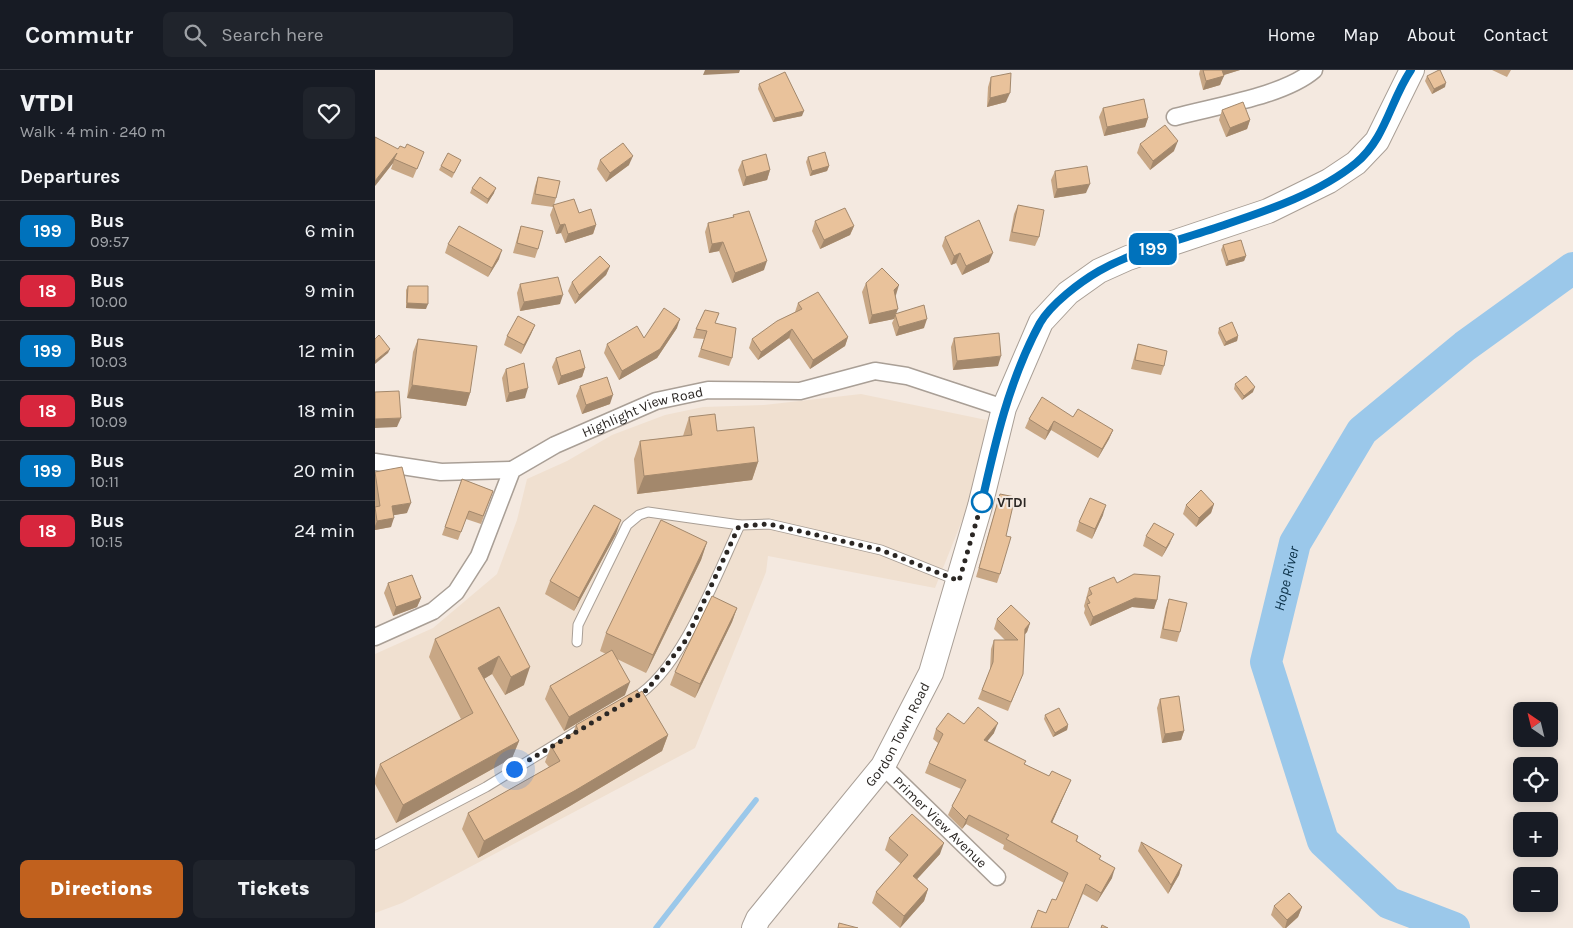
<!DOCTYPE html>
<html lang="en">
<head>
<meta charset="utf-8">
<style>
  :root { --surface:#171b24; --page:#20242c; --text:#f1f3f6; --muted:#9ea1a6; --line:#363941; --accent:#c1611e }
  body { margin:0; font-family:Karla,sans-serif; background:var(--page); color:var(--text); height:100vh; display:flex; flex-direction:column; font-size:19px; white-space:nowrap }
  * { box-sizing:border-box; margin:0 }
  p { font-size:16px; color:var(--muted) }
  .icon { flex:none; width:28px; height:28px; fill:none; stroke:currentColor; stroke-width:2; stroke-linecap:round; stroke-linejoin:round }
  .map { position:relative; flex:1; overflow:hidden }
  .sheet { display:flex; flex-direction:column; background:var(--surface); width:375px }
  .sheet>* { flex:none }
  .badge { padding:0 10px; border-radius:8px; font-size:18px; line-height:32px }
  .needle { width:32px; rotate:325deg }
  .tools { position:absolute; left:1138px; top:632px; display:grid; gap:10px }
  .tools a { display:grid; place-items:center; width:45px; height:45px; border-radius:8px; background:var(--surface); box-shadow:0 2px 12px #0003; font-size:25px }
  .you { position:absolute; width:25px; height:25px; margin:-12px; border:4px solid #fff; border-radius:50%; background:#1a73e8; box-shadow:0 0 0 8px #1a73e833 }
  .map>.badge { position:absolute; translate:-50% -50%; box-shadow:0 0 0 2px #fff }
  h2 { padding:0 20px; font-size:19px; line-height:45px }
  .round { display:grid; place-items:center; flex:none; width:52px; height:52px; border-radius:8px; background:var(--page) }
  .head { display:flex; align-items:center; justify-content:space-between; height:85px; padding:0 20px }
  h1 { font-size:24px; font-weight:800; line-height:38px }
  .primary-button { display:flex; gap:10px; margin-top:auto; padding:10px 20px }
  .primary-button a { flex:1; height:58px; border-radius:8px; background:var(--accent); color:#fff; font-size:20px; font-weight:800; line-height:58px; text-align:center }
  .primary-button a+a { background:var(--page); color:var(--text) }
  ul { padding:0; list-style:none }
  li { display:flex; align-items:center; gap:15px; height:60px; padding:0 20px; border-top:1px solid var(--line) }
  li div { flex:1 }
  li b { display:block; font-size:19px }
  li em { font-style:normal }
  li .badge { min-width:55px; font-weight:700; text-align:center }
  header { display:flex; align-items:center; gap:30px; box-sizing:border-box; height:70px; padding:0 25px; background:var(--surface); border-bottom:1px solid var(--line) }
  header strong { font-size:24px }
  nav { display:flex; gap:28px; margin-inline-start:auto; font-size:18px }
  .search { width:350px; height:45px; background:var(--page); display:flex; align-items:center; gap:12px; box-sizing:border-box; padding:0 18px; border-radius:8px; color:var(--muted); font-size:19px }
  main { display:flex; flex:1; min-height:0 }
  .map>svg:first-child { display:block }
  .built { fill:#f0e0d0 }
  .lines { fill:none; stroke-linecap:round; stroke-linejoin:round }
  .stream { stroke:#9bc8ea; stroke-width:5.5 }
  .river { stroke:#9bc8ea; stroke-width:32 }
  .service-casing { stroke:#a99f96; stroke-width:11 }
  .minor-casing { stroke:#a99f96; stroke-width:19 }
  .secondary-casing { stroke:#a99f96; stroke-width:26 }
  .service { stroke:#fff; stroke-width:9 }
  .minor { stroke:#fff; stroke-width:16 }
  .secondary { stroke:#fff; stroke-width:24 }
  .wall { fill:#c8a785 }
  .shaded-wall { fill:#a3886c }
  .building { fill:#e9c29b; stroke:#a3886c }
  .line-casing { stroke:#fff; stroke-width:11 }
  .line { stroke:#0072bc; stroke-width:8 }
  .walk { stroke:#2b2724; stroke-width:5; stroke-dasharray:0 9 }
  .stop-dot { fill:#fff; stroke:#0072bc; stroke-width:2.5 }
  .labels { text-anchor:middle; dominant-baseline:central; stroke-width:4; stroke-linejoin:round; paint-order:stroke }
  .street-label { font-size:14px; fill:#2b2724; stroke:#f4e9e0 }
  .stop-label { font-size:14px; font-weight:bold; fill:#2b2724; stroke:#f4e9e0; text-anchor:start }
  .water-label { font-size:15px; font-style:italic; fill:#092e45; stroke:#f4e9e0 }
</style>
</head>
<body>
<header>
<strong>Commutr</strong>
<div class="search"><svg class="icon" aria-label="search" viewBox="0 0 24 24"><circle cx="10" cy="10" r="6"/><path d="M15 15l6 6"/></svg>Search here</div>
<nav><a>Home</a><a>Map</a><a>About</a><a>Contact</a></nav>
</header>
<main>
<section class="sheet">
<div class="head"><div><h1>VTDI</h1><p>Walk · 4 min · 240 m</p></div><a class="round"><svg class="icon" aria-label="heart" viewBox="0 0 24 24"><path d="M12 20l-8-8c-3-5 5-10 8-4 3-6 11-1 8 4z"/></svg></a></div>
<h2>Departures</h2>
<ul>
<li><span class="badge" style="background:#0072bc;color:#fff">199</span><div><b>Bus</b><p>09:57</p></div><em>6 min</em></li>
<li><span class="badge" style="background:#d7263d;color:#fff">18</span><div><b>Bus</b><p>10:00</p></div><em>9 min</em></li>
<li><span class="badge" style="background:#0072bc;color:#fff">199</span><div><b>Bus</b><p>10:03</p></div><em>12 min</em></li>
<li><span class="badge" style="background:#d7263d;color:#fff">18</span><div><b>Bus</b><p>10:09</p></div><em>18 min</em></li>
<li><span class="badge" style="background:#0072bc;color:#fff">199</span><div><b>Bus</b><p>10:11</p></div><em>20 min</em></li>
<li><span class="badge" style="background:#d7263d;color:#fff">18</span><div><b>Bus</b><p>10:15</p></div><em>24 min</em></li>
</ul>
<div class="primary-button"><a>Directions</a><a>Tickets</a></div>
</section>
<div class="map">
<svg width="1198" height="858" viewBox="0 0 1198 858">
  <rect width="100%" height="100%" fill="#f4e9e0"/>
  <path class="built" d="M486,324L626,353L560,518L393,486L391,502L320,678L27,833L0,843V584L58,558L122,504L142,450L152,409L192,391L237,365L290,345L328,337L389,335Z"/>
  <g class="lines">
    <path class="stream" d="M281,858L381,730"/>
    <path class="river" id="s1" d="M1079,858L1014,833L948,771L891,592L920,473L987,361L1090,276L1198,198"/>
    <defs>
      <g id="service">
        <path d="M202,572L203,555L252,455L264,445L273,442L365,455L394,454L506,480L581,510"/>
        <path d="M259,628C306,601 342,504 365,455"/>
        <path d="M0,775L111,717L207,658"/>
      </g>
      <g id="minor">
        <path d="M800,47C840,36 909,26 939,0"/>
        <path d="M0,392L66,402L137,400"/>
        <path id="s2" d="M0,567L58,541L81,522L104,486L137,400L180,375L281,331L333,320L425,321L500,301L532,306L629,338"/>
        <path id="s3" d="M508,696L622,807"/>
      </g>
      <g id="secondary">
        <path id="s4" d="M379,858L383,849L508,696L556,603L605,436L629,338L666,252L693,223L724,201L753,188L893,141L954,111L981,93L1002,71L1037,0"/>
      </g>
    </defs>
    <use href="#service" class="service-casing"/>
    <use href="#minor" class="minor-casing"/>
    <use href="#secondary" class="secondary-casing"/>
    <use href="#service" class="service"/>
    <use href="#minor" class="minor"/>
    <use href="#secondary" class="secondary"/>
  </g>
  <g class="wall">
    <path d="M825,0H865L848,5L845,15L828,20L824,4Z"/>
    <path d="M1117,0H1136L1132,7Z"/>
    <path d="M1052,6L1070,17L1057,24L1050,11Z"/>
    <path d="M616,7L631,32L612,37L613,17Z"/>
    <path d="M384,14L427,46L398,52L383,19Z"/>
    <path d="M728,38L773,48L770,57L729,66L724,47Z"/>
    <path d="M847,40L875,50L872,59L851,67L844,50Z"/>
    <path d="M765,74L799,81L775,100L762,83Z"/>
    <path d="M30,78L49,82L38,108L16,99L18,93L0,116L23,79Z"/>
    <path d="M433,87L454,96L452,101L435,106L431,92Z"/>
    <path d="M86,90L77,108L64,100L66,96Z"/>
    <path d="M225,90L254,95L231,112L222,99Z"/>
    <path d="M367,91L395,100L392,110L368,116L363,100Z"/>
    <path d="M680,101L711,123L679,128L676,110Z"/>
    <path d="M163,107L181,128L179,135L204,143L221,155L218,164L190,173L186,163L181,164L175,145L178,137L156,134L160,116Z"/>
    <path d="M97,118L119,123L112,134L95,123Z"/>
    <path d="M643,135L664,167L660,176L634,171L639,144Z"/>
    <path d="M358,145L389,200L357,213L344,181L334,183L330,162L333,153L358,148Z"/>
    <path d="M440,151L479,156L475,165L445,179L437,161Z"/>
    <path d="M146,156L163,179L160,188L138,183L143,165Z"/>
    <path d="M570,167L614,192L587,205L581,193L576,195L567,176Z"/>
    <path d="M73,174L124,189L113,207L70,183Z"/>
    <path d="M848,175L871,186L869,191L851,196L846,180Z"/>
    <path d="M235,196L231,205L200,234L193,221L197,212Z"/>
    <path d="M491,213L521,225V244L549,258L521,266L517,253L519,249L494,254L487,222Z"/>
    <path d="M145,214L185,234L145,241L142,223Z"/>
    <path d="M33,216L51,239L31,238V220Z"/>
    <path d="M423,233L473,267L470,276L435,299L414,268L383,290L374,278L377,269L420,242Z"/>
    <path d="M340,253L357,288L354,296L323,287L329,269L318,268L321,259Z"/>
    <path d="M160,255L156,264L146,284L129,275L132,266Z"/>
    <path d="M302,258L282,288L244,310L229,283L232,274L269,268Z"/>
    <path d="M844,258L863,266L862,271L849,276L843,263Z"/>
    <path d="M579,268L623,296L578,300L576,277Z"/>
    <path d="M43,269L95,323L91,336L32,328L38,282Z"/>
    <path d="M763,274L789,296L786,305L756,299L760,284Z"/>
    <path d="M181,288L210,298L207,307L183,315L177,297Z"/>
    <path d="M131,299L150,328L131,332L127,308Z"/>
    <path d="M860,314L878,322L867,330L859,319Z"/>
    <path d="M205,316L235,334L207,344L201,326Z"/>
    <path d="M314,347L342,361L383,392L377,410L262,424L259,389L265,371L308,366Z"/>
    <path d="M698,347L738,360L734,369L723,388L676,360L670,370L650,358L654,349Z"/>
    <path d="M0,402L32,443L18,445L16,457L0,460Z"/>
    <path d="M87,409L118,421L106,454L91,449L83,470L67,465Z"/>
    <path d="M625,424L631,466L625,504L622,513L601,507Z"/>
    <path d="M839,434L836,443L821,457L808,444L811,435Z"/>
    <path d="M728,445L717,469L701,461L704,452Z"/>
    <path d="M241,464L199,541L170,524L175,511Z"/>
    <path d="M771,466L795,473L787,487L768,476Z"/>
    <path d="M332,472L326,490L271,603L242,589L250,625L189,661L170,629L175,616L231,584L225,581L231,563Z"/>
    <path d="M13,513L46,528L42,537L18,546L9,523Z"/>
    <path d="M742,513L782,530L779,539L757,537L715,556L709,543L710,539L709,536L714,518Z"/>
    <path d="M794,529L805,562L802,572L785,568L791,538Z"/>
    <path d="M124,537L149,615L130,625L117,604L109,609L144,671L137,688L21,753L0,714V709L5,694L86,649L54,587L60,569Z"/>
    <path d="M362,538L357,552L320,628L295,615L300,602Z"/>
    <path d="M622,549L655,553L652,562L649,565L648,604L633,641L603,629L615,600L616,579L619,570H630L619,559Z"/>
    <path d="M785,629L809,661L806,670L787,673L782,638Z"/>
    <path d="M670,645L693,655L692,660L678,667L669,649Z"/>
    <path d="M589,654L619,663L612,671L651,691L649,694L674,706L696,710L677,752L703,766L702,771L726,786L724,789L737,808L722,832L708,824L693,858H656L671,843L681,830L689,813L628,779L629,775L591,754L587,759L573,745L577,736L586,719L550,703L554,693L563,673L558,669L561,659Z"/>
    <path d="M201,655L293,665L287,681L195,736L103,788L87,759L93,743L174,697L170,692L176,676L198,663Z"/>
    <path d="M514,768L565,784L542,809L553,819L549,831L525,858L497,833L501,822L526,794L510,780Z"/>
    <path d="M766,772L807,795L804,805L793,824L763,781Z"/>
    <path d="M899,836L927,837L923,847L911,858H908L896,845Z"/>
  </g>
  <g class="shaded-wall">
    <path d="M330,0H365L364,3L328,5Z"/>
    <path d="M846,0H865L846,6H849L845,15L828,20L831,11Z"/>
    <path d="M1071,13L1070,17L1057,24L1059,19Z"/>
    <path d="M635,23L631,32L612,37L615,28Z"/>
    <path d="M429,41L427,46L398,52L400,48Z"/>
    <path d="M773,48L770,57L729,66L732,57Z"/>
    <path d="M875,50L872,59L851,67L855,58Z"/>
    <path d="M803,71L799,81L775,100L778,91Z"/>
    <path d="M22,83L18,93L0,116V111Z"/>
    <path d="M258,86L254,95L231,112L235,103Z"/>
    <path d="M454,96L452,101L435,106L437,101Z"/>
    <path d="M395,100L392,110L368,116L371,107Z"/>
    <path d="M715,114L711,123L679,128L682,119Z"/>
    <path d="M121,118L119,123L112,134L113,129Z"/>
    <path d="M190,154L186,163L181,164L185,155Z"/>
    <path d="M221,155L218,164L190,173L193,164Z"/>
    <path d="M479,156L475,165L445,179L449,170Z"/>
    <path d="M348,172L344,181L334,183L337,174Z"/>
    <path d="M127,180L124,189L113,207L117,198Z"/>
    <path d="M585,183L581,193L576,195L579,186Z"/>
    <path d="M618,183L614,192L587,205L591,196Z"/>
    <path d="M871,186L869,191L851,196L853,191Z"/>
    <path d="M392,191L389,200L357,213L360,203Z"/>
    <path d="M235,196L231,205L200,234L204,225Z"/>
    <path d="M524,215L521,225L516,229L519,220Z"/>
    <path d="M188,225L185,234L145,241L149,232Z"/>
    <path d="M32,233L53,234L51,239L31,238Z"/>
    <path d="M523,239L519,249L494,254L497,245Z"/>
    <path d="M305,249L302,258L282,288L244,310L247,301Z"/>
    <path d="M552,249L549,258L521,266L524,257Z"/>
    <path d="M160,255L156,264L146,284L149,275Z"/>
    <path d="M417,259L414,268L383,290L386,282Z"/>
    <path d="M863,266L862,271L849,276L851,272Z"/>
    <path d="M473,267L470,276L435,299L438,290Z"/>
    <path d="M15,279L13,283L0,294V291Z"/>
    <path d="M626,286L623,296L578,300L582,291Z"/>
    <path d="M210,298L207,307L183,315L186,306Z"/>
    <path d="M37,315L95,323L91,336L32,328Z"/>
    <path d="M880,317L878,322L867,330L869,326Z"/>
    <path d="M153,318L150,328L131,332L134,323Z"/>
    <path d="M238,325L235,334L207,344L211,335Z"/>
    <path d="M26,348L22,357L0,358V349Z"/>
    <path d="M679,351L676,360L670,370L673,361Z"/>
    <path d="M738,360L734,369L723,388L727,379Z"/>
    <path d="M383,392L377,410L262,424L269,406Z"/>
    <path d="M36,433L32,443L14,446L17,436Z"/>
    <path d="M839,434L836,443L821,457L824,448Z"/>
    <path d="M731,435L728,445L717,469L720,459Z"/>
    <path d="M19,448L16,457L0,460V456L2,451Z"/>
    <path d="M246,450L241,464L199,541L204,528Z"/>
    <path d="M799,464L795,473L787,487L791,478Z"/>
    <path d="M332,472L326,490L271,603L278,585Z"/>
    <path d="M46,528L42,537L18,546L21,537Z"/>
    <path d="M760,528L782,530L779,539L757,537L715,556L718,547Z"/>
    <path d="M362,538L357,552L320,628L325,614Z"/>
    <path d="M655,553L652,562L646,568L650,559Z"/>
    <path d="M124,586L117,604L97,616L103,598Z"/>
    <path d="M155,597L149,615L130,625L136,607Z"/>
    <path d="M255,612L250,625L189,661L194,647Z"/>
    <path d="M623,653L619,663L606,679L609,670Z"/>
    <path d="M693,655L692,660L678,667L680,663Z"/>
    <path d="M809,661L806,670L787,673L790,664Z"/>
    <path d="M293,665L287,681L195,736L103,788L109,771Z"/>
    <path d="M144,671L137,688L21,753L28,735Z"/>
    <path d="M696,710L692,719L673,762L676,752Z"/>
    <path d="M594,745L591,754L587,759L591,750Z"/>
    <path d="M569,773L565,784L534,818L538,806Z"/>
    <path d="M807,795L804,805L793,824L796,815Z"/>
    <path d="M740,798L737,808L722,832L726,823Z"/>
    <path d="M553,819L549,831L525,858L529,846Z"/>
    <path d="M927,837L923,847L911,858H910L912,850Z"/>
  </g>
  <g class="building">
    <path d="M828,0H847L849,6L831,11Z"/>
    <path d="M1064,0H1065L1071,13L1059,19L1052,6Z"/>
    <path d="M410,2L429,41L400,48L384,14Z"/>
    <path d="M636,3L635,23L615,28L616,7Z"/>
    <path d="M769,29L773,48L732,57L728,38Z"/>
    <path d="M868,32L875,50L855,58L847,40Z"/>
    <path d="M790,55L803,71L778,91L765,74Z"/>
    <path d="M0,67L23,79L25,76L30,78L32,74L49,82L42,99L19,89L22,83L0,111Z"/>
    <path d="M248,73L258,86L235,103L225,90Z"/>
    <path d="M450,82L454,96L437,101L433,87Z"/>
    <path d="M73,83L86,90L79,103L66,96Z"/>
    <path d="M391,84L395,100L371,107L367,91Z"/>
    <path d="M712,96L715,114L682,119L680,101Z"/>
    <path d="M105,107L121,118L113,129L97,118Z"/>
    <path d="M163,107L185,111L181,128L160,124Z"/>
    <path d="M199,129L204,143L216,139L221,155L193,164L190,154L185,155L178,135Z"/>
    <path d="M643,135L669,140L664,167L637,162Z"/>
    <path d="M470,138L479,156L449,170L440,151Z"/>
    <path d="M374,141L392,191L360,203L348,172L337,174L333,153L359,147L358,145Z"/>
    <path d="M604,150L618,183L591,196L585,183L579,186L570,167Z"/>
    <path d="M84,156L127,180L117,198L73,174Z"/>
    <path d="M146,156L168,161L163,179L142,173Z"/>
    <path d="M866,170L871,186L853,191L848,175Z"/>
    <path d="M225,186L235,196L204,225L197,212Z"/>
    <path d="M507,198L524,215L519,220L523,239L497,245L491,213Z"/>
    <path d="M183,207L188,225L149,232L145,214Z"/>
    <path d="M33,216H53V234L32,233Z"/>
    <path d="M443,222L473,267L438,290L417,259L386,282L377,269L402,251L427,239L423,233Z"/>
    <path d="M549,235L552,249L524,257L520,244Z"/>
    <path d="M289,238L305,249L285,279L247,301L232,274L262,256L269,268Z"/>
    <path d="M330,240L344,243L340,253L361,258L357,288L326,279L332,261L321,259Z"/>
    <path d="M143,246L160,255L149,275L132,266Z"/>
    <path d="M857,252L863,266L851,272L844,258Z"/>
    <path d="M624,263L626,286L582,291L579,268Z"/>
    <path d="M4,265L15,279L0,291V269Z"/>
    <path d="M43,269L102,276L95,323L37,315Z"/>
    <path d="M763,274L792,281L789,296L760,290Z"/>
    <path d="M205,280L210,298L186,306L181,288Z"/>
    <path d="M149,293L153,318L134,323L131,299Z"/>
    <path d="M871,306L880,317L869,326L860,314Z"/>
    <path d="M232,307L238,325L211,335L205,316Z"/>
    <path d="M24,321L26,348L0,349V322Z"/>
    <path d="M667,327L698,347L703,339L738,360L727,379L679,351L673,361L654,349Z"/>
    <path d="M340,344L342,361L379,357L383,392L269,406L265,371L317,365L314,347Z"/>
    <path d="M27,397L36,433L17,436L19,448L2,451L0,437L5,436L0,402Z"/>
    <path d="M87,409L118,421L108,446L94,441L86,462L70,457Z"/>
    <path d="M826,420L839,434L824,448L811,435Z"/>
    <path d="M625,424L640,427L631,466L636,467L625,504L604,498Z"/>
    <path d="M715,428L731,435L720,459L704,452Z"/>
    <path d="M219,435L246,450L204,528L175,511Z"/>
    <path d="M286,450L332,472L278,585L231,563Z"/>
    <path d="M779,453L799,464L791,478L771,466Z"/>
    <path d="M759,504L785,506L782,530L760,528L718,547L712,534L715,533L712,527L717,524L714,518L739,507L742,513Z"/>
    <path d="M37,505L46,528L21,537L13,513Z"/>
    <path d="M337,526L362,538L325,614L300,602Z"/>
    <path d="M794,529L812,533L805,562L788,559Z"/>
    <path d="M636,535L655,553L650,559L648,604L636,632L607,620L618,592L619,570H643L622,549Z"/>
    <path d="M124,537L155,597L136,607L124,586L103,598L144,671L28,735L5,694L98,643L60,569Z"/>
    <path d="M237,580L255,612L194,647L175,616Z"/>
    <path d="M262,620L264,623L267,621L293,665L201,720L109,771L93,743L185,691L176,676L203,660L201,655Z"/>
    <path d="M804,626L809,661L790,664L785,629Z"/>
    <path d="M603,637L623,653L609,670L651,691L649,694L674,706L677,701L696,710L676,752L703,766L701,771L726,786L724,789L740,798L726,823L711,814L693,858H656L663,840L671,843L677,829L681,830L693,803L631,769L634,765L594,745L591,750L577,736L591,710L554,693L568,664L561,659L573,643L589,654Z"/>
    <path d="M684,638L693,655L680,663L670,645Z"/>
    <path d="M537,744L569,773L538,806L553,819L529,846L501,822L533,785L514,768Z"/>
    <path d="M766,772L807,795L796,815Z"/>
    <path d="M914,823L927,837L912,850L899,836Z"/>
    <path d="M464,853L483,858H463Z"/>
    <path d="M727,855L733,858H726Z"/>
  </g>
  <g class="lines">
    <defs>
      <path id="line" d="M606,436C620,373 634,310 665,253C676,234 705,212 724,201C763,179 810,169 852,154C894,140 946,122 981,93C1011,68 1015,31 1036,0"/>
    </defs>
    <use href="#line" class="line-casing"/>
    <use href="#line" class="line"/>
    <path class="walk" d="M139,699L272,620L311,570L364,456L394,454L506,480L584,511L607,432"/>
  </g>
  <circle class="stop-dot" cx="607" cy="432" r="10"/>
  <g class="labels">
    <g class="street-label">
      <text stroke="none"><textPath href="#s2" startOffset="372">Highlight View Road</textPath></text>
      <text stroke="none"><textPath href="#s4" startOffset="242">Gordon Town Road</textPath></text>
      <text stroke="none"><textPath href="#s3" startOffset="80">Primer View Avenue</textPath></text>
    </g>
    <g class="stop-label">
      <text x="622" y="432">VTDI</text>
    </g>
    <g class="water-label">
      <text stroke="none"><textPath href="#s1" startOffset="434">Hope River</textPath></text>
    </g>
  </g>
</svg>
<div class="tools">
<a><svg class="needle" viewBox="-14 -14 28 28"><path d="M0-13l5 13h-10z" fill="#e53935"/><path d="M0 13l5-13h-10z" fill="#9ea1a6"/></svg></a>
<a><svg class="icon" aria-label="locate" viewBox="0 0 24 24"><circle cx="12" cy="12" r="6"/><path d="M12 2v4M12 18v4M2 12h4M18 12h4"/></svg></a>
<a>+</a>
<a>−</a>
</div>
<div class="you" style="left:139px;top:699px"></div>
<b class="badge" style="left:778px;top:179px;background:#0072bc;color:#fff">199</b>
</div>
</main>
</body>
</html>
